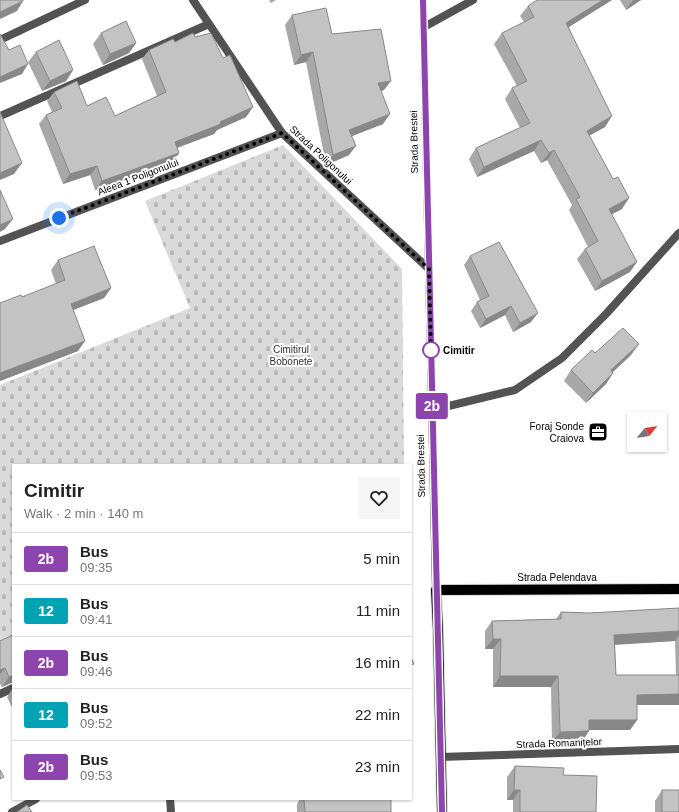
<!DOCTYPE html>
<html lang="en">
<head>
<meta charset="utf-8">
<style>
  :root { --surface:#fff; --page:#f6f6f6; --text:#222; --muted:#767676; --line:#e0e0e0 }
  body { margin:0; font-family:Arial,sans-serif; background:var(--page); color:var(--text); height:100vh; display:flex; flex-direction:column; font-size:15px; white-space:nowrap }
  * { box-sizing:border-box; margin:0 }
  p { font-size:13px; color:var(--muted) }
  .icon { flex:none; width:22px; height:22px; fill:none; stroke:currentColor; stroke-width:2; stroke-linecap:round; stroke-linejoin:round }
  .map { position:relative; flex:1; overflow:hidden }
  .panel { position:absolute; left:12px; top:464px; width:400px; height:336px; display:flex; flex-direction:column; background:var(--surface); border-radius:0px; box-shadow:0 1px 3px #0004 }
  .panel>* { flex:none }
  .badge { padding:0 8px; border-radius:3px; font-size:14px; line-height:26px }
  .needle { width:26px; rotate:60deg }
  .buttons { position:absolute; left:627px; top:412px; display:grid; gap:8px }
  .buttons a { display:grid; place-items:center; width:40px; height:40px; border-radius:0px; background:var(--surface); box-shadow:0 1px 3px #0004; font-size:20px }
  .you { position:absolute; width:20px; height:20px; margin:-10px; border:3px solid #fff; border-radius:50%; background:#1a73e8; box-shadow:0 0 0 6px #1a73e833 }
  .map>.badge { position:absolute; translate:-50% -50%; box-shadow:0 0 0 2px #fff }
  .round { display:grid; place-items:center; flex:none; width:42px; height:42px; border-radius:0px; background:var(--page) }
  .headline { display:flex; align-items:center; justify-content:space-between; height:68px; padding:0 12px }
  h1 { font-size:19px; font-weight:700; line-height:30px }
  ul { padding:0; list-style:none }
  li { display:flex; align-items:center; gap:12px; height:52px; padding:0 12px; border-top:1px solid var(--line) }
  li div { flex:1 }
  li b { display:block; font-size:15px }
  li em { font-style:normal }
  li .badge { min-width:44px; font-weight:700; text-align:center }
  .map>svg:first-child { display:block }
  .cemetery { fill:url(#cemetery-stones) }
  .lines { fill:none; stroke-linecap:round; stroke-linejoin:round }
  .primary-casing { stroke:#dbdbdb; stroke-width:12 }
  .minor { stroke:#535353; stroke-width:8 }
  .secondary { stroke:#202020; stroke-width:8 }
  .primary { stroke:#000; stroke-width:10 }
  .wall { fill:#a8a8a8; fill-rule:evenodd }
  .shaded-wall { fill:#888 }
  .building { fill:#c3c3c3; stroke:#888 }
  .line-casing { stroke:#fff; stroke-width:9 }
  .line { stroke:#8e44ad; stroke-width:6 }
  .walk { stroke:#000; stroke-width:4; stroke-dasharray:0 7.2 }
  .stop-dot { fill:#fff; stroke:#8e44ad; stroke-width:2 }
  .labels { text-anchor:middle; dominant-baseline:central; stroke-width:4; stroke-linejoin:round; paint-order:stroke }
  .street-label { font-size:10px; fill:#000; stroke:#fff }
  .park-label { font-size:10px; fill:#313131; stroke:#fff }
  .stop-label { font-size:10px; font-weight:bold; fill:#000; stroke:#fff; text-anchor:start }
  .poi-label { font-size:10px; fill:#000; stroke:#fff; text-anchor:end }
</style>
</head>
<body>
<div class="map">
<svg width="679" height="812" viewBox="0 0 679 812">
  <defs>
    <pattern id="cemetery-stones" width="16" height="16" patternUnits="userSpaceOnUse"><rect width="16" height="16" fill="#dadada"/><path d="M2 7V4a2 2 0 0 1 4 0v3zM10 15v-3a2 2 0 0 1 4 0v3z" fill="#b9b9b9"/></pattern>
  </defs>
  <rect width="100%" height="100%" fill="#fff"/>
  <path class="cemetery" d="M283,145L402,269L404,465H13V637L0,642V385L190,308L145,201Z"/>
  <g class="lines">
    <defs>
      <path id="primary" d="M442,812L438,630L436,590L679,589"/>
    </defs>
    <use href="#primary" class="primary-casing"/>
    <g class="minor">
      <path d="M193,0L282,133L429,269"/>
      <path d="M424,27L473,0"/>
      <path d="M0,40L85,0"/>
      <path d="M0,116L209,24"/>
      <path d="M0,241L282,133"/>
      <path d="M432,410L515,390L562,358L606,314L679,233"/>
      <path d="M0,694L13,688"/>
      <path d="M440,757L679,749"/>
      <path d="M170,799L171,812"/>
      <path d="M12,812L36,799"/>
    </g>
    <path class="secondary" d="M423,0L436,590"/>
    <use href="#primary" class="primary"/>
  </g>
  <g class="wall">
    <path d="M269,0H276L271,3Z"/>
    <path d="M612,0L569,27L605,127L589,136L622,209L611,214L630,272L595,291L577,259L585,249L588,247L569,210L572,205L547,160L541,163L534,151L477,177L469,159L476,148L520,128L505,99L512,88L517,86L494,44L502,33L524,22L520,16L528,6Z"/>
    <path d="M620,0H641L626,10Z"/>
    <path d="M292,15L332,34L384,90L381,91L383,124L352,136L349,155L326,165L306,62L294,65L285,25Z"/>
    <path d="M101,33L136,43L129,53L103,65L93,44Z"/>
    <path d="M195,37L223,58L253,107L246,117L217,130L214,134L177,148L179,153L172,163L95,190L90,175L63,184L39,124L46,115L52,112L47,101L54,92L87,106L115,116L157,96L142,59L149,50Z"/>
    <path d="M36,52L73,70L66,81L42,91L28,62Z"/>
    <path d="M470,256L531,322L513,332L505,315L480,328L471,311L477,302L480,300L464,265Z"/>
    <path d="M58,260L111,288L104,298L73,310L78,351L0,381V303L22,297L56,284L51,270Z"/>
    <path d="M631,355L613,372V373L606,384L586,403L564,381L571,370Z"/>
    <path d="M679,608V705H637V720L630,730H589L582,742H552L551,687H493V649H485V631L492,621L556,619L561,612L589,613ZM675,641L676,675H616L615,645Z"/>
    <path d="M13,635V683H11L2,687L0,684V641Z"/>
    <path d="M13,688V710L7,697Z"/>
    <path d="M515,766L563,775L596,812H513V800H507V777Z"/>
    <path d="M662,790L679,812H655V801Z"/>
    <path d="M300,799H391V812H297V804Z"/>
  </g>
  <g class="shaded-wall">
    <path d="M603,0H612L559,33L566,23Z"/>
    <path d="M633,0H641L626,10Z"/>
    <path d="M23,1L17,11L0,19V12Z"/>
    <path d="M136,43L129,53L103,65L110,54Z"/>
    <path d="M313,52L306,62L294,65L301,55Z"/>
    <path d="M28,64L22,74L0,83V77Z"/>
    <path d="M73,70L66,81L42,91L50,81Z"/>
    <path d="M391,81L384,90L371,93L378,83Z"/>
    <path d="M253,107L246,117L217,130L214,134L168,151L175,142L220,122Z"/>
    <path d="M390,114L383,124L342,140L349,130Z"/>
    <path d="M612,116L605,127L579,141L587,131Z"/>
    <path d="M541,140L534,151L477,177L484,167Z"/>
    <path d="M356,146L349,155L326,165L333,155Z"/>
    <path d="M554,150L547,160L541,163L549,153Z"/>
    <path d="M179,153L172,163L95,190L102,181Z"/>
    <path d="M22,163L14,174L0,180V173Z"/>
    <path d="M97,166L90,175L63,184L70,174Z"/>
    <path d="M629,198L622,209L601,220L609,209Z"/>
    <path d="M13,219L5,229L0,232V225Z"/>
    <path d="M637,262L630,272L595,291L602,281Z"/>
    <path d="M111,288L104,298L63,314L71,304Z"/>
    <path d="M511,306L505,315L480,328L486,319Z"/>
    <path d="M538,313L531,322L513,332L520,323Z"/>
    <path d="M85,341L78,351L0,381V373Z"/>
    <path d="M639,344L631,355L603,381L611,370Z"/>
    <path d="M613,373L606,384L586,403L593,393Z"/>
    <path d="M679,631V635L675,641L607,645L614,635Z"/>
    <path d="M493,639H501L493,649H485Z"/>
    <path d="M5,668L0,674V670Z"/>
    <path d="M13,675V683H11L2,687L9,677Z"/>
    <path d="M500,676H558L551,687H493Z"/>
    <path d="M679,694V705H630L637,695Z"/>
    <path d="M589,720H637L630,730H582Z"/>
    <path d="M589,731L582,742H552L560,732Z"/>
    <path d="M514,790H520L513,800H507Z"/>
  </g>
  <g class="building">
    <path d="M0,0H23V1L0,12Z"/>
    <path d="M537,0H603L566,23L612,116L587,131L613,179L618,177L629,198L609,209L637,262L602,281L585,249L598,241L576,199L580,197L554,150L549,153L541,140L484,167L476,148L530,123L512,88L527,81L502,33L534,17L528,6Z"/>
    <path d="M326,8L332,34L381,29L391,81L378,83L390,114L349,130L356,146L333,155L313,52L301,55L292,15Z"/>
    <path d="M126,21L136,43L110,54L101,33Z"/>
    <path d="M193,33L195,37L211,33L223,58L230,55L253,107L220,122L221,124L175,142L179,153L102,181L97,166L70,174L46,115L62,108L54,92L77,81L87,106L106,97L115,116L166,92L149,50L173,39L175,42Z"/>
    <path d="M0,34L9,50L20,45L28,64L0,77Z"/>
    <path d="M59,40L73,70L50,81L36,52Z"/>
    <path d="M0,112L22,163L0,173Z"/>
    <path d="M0,190L13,219L0,225Z"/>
    <path d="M499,242L538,313L520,323L511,306L486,319L477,302L489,296L470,256Z"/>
    <path d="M94,246L111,288L71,304L85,341L0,373V303L21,295L22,297L65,280L58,260Z"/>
    <path d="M623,328L639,344L611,370L613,373L593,393L571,370L592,350L595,353Z"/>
    <path d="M679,608V631L614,635L616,675H679V694L637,695V720H589V731L560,732L558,676H500L501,639H493L492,621L561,619V612L589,613Z"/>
    <path d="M13,635V675L9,677L5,668L0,670V641Z"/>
    <path d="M411,657L414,664L411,665Z"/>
    <path d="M515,766L564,768L563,775L597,776L596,812H520V790H514Z"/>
    <path d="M0,770L4,777L0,779Z"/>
    <rect x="662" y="790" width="17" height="22"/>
    <path d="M304,799H391V812H305Z"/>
    <path d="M27,805L32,812H17Z"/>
  </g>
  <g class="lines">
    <defs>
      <path id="line" d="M423,0L442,812"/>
    </defs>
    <use href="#line" class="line-casing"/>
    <use href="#line" class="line"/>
    <path class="walk" d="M59,218L282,133L429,269L431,350"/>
  </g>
  <defs>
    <symbol id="office-square" viewBox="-11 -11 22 22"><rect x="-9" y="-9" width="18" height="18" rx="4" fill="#000" stroke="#fff"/><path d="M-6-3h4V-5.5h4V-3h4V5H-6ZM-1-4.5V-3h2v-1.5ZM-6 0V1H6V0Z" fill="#fff"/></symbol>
  </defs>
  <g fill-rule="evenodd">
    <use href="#office-square" x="587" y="421" width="22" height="22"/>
  </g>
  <circle class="stop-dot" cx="431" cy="350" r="8"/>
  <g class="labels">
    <g class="street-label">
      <text transform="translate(414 142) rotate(-91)">Strada Brestei</text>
      <text transform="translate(321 155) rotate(43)">Strada Poligonului</text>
      <text transform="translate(138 177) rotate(-21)">Aleea 1 Poligonului</text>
      <text transform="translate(421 466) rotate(-91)">Strada Brestei</text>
      <text x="557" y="577">Strada Pelendava</text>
      <text transform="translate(559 743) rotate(-2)">Strada Romanițelor</text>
    </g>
    <g class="park-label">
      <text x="291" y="349">Cimitirul<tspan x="291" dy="12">Bobonete</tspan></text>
    </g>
    <g class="stop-label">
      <text x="443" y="350">Cimitir</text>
    </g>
    <g class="poi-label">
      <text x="584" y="426">Foraj Sonde<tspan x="584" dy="12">Craiova</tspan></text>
    </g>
  </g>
</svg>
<div class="buttons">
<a><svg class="needle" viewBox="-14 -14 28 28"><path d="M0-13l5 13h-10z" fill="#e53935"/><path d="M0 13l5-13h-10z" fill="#767676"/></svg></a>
</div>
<div class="you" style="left:59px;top:218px"></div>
<b class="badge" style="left:432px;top:406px;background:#8e44ad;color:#fff">2b</b>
<section class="panel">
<div class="headline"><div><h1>Cimitir</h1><p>Walk · 2 min · 140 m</p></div><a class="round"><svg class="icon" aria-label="heart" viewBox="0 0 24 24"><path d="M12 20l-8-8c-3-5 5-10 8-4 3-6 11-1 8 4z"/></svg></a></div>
<ul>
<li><span class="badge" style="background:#8e44ad;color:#fff">2b</span><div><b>Bus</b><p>09:35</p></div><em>5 min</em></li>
<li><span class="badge" style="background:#00a3b4;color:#fff">12</span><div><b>Bus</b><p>09:41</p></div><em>11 min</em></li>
<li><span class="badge" style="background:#8e44ad;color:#fff">2b</span><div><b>Bus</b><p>09:46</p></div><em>16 min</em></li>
<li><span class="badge" style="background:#00a3b4;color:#fff">12</span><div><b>Bus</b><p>09:52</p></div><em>22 min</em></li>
<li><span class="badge" style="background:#8e44ad;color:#fff">2b</span><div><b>Bus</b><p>09:53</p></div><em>23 min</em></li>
</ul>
</section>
</div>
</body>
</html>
